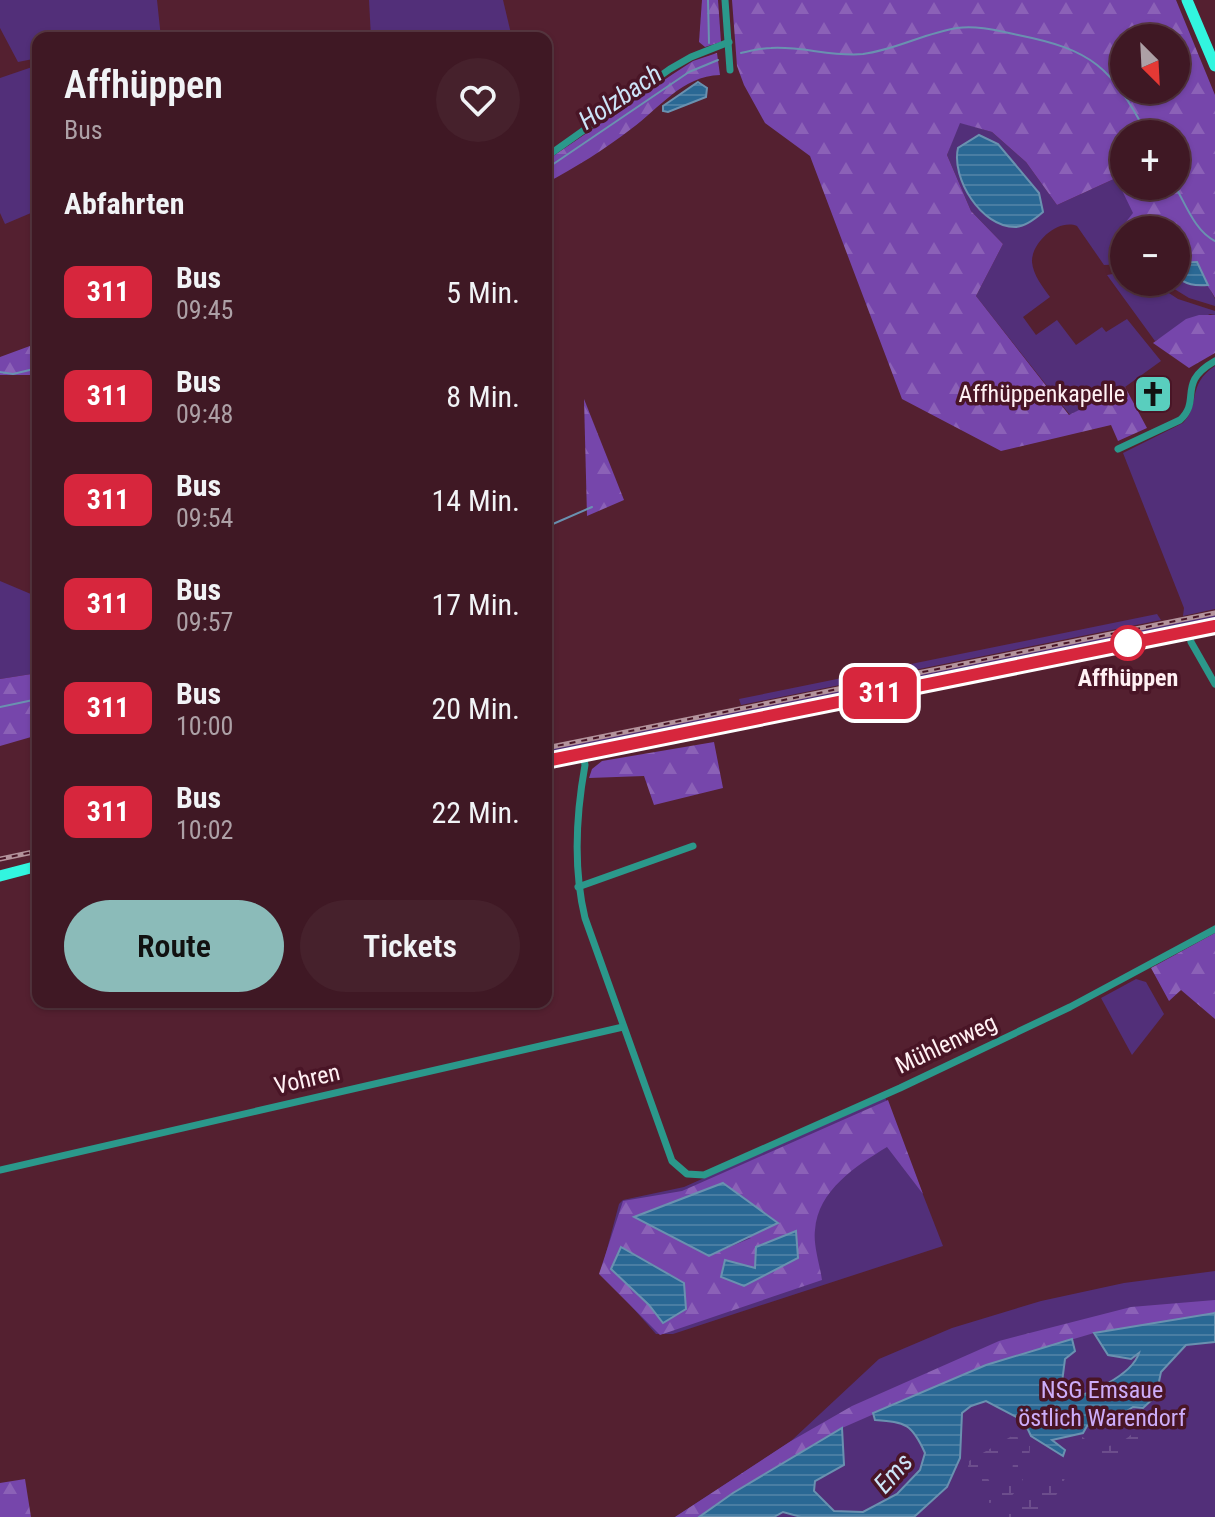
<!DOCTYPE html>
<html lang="de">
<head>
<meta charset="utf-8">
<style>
  :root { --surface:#3f1824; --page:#46212c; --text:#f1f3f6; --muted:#ada0a6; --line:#583741; --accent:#8bbbb9 }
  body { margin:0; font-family:"Roboto Condensed",sans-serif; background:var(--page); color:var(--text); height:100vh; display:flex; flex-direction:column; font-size:30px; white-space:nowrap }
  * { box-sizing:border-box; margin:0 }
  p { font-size:26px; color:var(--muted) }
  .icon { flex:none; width:44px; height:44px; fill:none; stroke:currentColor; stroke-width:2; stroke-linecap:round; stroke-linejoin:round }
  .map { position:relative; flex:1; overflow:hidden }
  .panel { position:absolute; left:32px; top:32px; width:520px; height:976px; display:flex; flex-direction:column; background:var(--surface); border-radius:16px; box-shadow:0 2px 6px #0004,0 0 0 2px var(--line) }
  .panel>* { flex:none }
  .badge { padding:0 16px; border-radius:12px; font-size:28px; line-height:52px }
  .needle { width:52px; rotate:156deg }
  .tools { position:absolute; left:1110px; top:24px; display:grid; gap:16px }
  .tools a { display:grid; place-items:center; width:80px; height:80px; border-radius:50%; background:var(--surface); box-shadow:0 2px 6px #0004,0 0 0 2px var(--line); font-size:40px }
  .map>.badge { position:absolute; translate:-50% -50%; box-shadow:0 0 0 4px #fff }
  h2 { padding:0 32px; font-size:30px; line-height:72px }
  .round { display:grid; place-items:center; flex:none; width:84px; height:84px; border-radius:42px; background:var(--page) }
  .summary { display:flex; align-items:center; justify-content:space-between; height:136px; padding:0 32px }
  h1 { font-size:38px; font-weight:600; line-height:60px }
  .cta { display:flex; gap:16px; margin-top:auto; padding:16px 32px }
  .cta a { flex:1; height:92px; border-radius:48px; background:var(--accent); color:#111; font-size:32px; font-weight:600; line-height:92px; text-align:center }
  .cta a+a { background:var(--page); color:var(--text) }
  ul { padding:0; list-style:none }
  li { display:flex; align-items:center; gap:24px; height:104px; padding:0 32px }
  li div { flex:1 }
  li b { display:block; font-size:30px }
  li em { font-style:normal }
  li .badge { min-width:88px; font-weight:700; text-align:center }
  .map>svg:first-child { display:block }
  .green { fill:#522f79 }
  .forest { fill:url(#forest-firs); fill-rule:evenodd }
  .wetland { fill:url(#wetland-marsh) }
  .water { fill:url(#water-rules); stroke:#6a91b0; stroke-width:2 }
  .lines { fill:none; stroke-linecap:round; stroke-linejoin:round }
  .stream { stroke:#6a91b0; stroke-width:2 }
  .minor { stroke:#2b988b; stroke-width:7 }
  .primary { stroke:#32f5df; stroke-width:11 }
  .rail-casing { stroke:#b3939c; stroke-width:5 }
  .rail { stroke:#491526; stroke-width:2; stroke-dasharray:6; stroke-linecap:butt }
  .line-casing { stroke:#fff; stroke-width:18 }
  .line { stroke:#d7263d; stroke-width:12 }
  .stop-dot { fill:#fff; stroke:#d7263d; stroke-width:4 }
  .labels { text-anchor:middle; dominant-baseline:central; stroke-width:7; stroke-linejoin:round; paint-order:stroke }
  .poi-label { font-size:24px; fill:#fff0f3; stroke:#491526; text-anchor:end }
  .stop-label { font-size:24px; font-weight:bold; fill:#fff0f3; stroke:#491526 }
  .street-label { font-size:24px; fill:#fff0f3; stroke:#491526 }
  .park-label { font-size:24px; fill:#cdadfa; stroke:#491526 }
  .water-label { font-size:26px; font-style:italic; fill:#cce4f8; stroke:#491526 }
</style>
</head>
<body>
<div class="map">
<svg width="1215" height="1517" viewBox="0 0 1215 1517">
  <defs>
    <pattern id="forest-firs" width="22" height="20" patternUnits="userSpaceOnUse" patternTransform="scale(2)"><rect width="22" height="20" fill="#7646ab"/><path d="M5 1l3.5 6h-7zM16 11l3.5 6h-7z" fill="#8b61b7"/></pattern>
    <pattern id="wetland-marsh" width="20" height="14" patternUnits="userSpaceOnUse" patternTransform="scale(2)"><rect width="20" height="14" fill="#522f79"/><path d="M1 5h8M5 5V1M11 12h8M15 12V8" fill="none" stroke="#6c4d8c"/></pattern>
    <pattern id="water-rules" width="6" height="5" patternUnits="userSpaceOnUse" patternTransform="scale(2)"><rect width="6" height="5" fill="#2a6894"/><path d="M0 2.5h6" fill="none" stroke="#4a7ea3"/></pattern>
  </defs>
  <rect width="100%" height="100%" fill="#542030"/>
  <g class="green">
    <path d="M0,0H157L161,38H38V58L18,62L0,28Z"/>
    <path d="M369,0H503L512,38H371Z"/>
    <path d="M38,65V210L5,224L0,213V78Z"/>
    <path d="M959,122L992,132L1026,162L1057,205L1116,178L1134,213L1114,237L1124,244V264L1104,265L1077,226C1058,218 1031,243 1032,262C1033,275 1043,287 1050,297L1023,317L1036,335L1057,320L1076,345L1102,327L1106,332L1127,319L1161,361L1125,387L1070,415L976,296L1003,244L971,211L947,155Z"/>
    <path d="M1124,272V282H1152L1178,299L1215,311V315L1210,314L1155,341L1107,275Z"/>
    <path d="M1176,276C1186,285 1195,286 1208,285L1215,299V306L1189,298L1163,282H1176Z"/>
    <path d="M1215,366V609L1183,616L1184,608L1123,453L1183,423C1201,405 1186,385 1215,366Z"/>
    <path d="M0,581L38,597V673L0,679Z"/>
    <path d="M1157,614L1161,620L741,705L739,699Z"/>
    <path d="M1215,615V619L546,754V750Z"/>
    <path d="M1136,979L1146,982L1164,1014L1132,1055L1101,998Z"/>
    <path d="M885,1097L943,1246L673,1334H656L601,1272L619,1204L623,1200L684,1187Z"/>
    <path d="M1215,1271V1517H675L791,1441L879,1359L952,1328L1041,1301L1124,1283Z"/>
  </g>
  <g class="forest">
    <path d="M702,0H718L721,42L705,47L699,42Z"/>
    <path d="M732,0H1176L1215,95V298C1208,284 1193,265 1176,263V230H1124V244L1114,237L1133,213L1116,178L1057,205L1026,162L992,132L960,123L947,155L971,211L1003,244L976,296L1069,415L1125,387L1147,428L1118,441L1111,425L1001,451L902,399L810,156L765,123L744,85L737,66ZM1124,38H1176V90H1124ZM1124,134H1176V186H1124Z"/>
    <path d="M717,53L720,75C682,76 660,108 631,129C605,149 575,168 546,183V161L673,74L693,61Z"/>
    <path d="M1199,315H1215V353L1189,368L1153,343L1186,319Z"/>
    <path d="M38,343V377L37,375H0V357Z"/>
    <path d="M584,399L624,500L587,516Z"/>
    <path d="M38,673V735L0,746V679Z"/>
    <path d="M714,742L723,788L654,805L644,776L589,778L592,769L602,761Z"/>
    <path d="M1215,933V1019L1181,990L1169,1001L1151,968Z"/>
    <path d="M888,1100L923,1194L887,1147C856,1166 818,1190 815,1230C813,1245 820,1265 822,1280L660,1335L599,1274L623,1201L682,1191ZM635,1217L751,1238L708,1256Z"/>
    <path d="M1215,1300V1313L1094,1333L986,1365L842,1428L733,1493L699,1517H675L791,1441L852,1406L999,1341L1131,1307Z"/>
    <path d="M25,1479L31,1517H0V1483Z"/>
  </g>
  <g class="wetland">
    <path d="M1156,1396C1157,1442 1113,1474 1072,1446L1073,1438L1080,1435C1082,1436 1089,1443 1091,1444C1112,1455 1146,1431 1143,1408Z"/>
    <path d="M1017,1433L1018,1439L988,1461L984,1471L992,1486L1001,1487L1012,1474L1014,1451L1021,1445L1030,1446C1030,1464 1022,1495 1002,1501C996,1503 988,1503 982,1503L968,1467L969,1461Z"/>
    <path d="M1071,1464C1064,1482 1053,1508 1034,1516C1025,1517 1011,1517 1002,1517C1028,1502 1038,1472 1071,1464Z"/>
  </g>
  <g class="water">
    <path d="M698,82L707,88L706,97L668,112L663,111V106Z"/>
    <path d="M979,135L998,144L1039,193L1043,212C1035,219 1025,227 1015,227C981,227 951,178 958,148Z"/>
    <path d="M1197,262L1208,285C1195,286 1186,285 1176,276V263Z"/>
    <path d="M723,1183L778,1223L709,1256L634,1217Z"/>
    <path d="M796,1231L798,1258L744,1286L721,1277L725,1260L755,1268L756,1247Z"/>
    <path d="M621,1247L684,1283L686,1309L663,1323L649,1305L611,1269Z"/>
    <path d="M1215,1313V1342L1186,1345L1161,1372L1156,1396L1143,1408L1133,1407L1113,1420L1087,1426L1083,1433L1052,1440L1065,1450L1063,1456L1031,1436L1024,1421L986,1401L971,1406L962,1413L960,1458L947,1487L914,1517H801L783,1512L774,1517H699L733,1493L842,1428L844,1465L815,1481L814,1491L834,1511L863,1512L897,1494L920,1470L925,1453C912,1424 906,1422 875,1420L873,1413L986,1365L1072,1339L1075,1351L1065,1359L1061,1390L1066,1398C1088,1396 1132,1375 1139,1353L1131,1359L1108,1355L1094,1333Z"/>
  </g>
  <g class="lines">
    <g class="stream">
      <path d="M708,0L709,43"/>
      <path d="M741,53C750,51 761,48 771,48C802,46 832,57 863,54C895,50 925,33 957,28C977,25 999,31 1018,35C1093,50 1111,67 1147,134"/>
      <path d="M546,169L689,72L718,60"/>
      <path d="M1175,186C1186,205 1195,231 1215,241"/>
      <path d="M0,372L13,374L38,368"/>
      <path d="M546,527L592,507"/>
      <path d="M0,707L38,699"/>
    </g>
    <g class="minor">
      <path d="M725,0L730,70"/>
      <path d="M546,157L670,69L691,57L729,42"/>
      <path d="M1118,449L1180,420C1202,400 1176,383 1215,361"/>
      <path d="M1189,631L1191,642L1215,684"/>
      <path d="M583,754L585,765C576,815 573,868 585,918L672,1161L687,1174L704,1175L900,1088L1070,1007L1215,929"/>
      <path d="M578,887L693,846"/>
      <path d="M0,1170L623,1027"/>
    </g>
    <g class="primary">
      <path d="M1187,0L1215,66"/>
      <path d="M546,761L1215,626"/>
      <path d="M0,876L38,866"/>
    </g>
    <defs>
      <g id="rail">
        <path d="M546,748L1215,613"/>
        <path d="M0,859L38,851"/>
      </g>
    </defs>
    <use href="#rail" class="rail-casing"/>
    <use href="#rail" class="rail"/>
  </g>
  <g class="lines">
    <defs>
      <path id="line" d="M546,761L1215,626"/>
    </defs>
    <use href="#line" class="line-casing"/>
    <use href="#line" class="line"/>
  </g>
  <defs>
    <symbol id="church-square" viewBox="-11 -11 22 22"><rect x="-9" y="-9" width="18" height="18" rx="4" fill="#59cebe" stroke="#491526"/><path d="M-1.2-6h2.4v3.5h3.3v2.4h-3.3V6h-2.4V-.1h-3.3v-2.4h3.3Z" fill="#111"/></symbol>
  </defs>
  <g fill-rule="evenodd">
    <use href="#church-square" x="1131" y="372" width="44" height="44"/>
  </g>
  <circle class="stop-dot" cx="1128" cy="643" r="16"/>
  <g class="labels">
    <g class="poi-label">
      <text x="1125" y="394">Affhüppenkapelle</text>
    </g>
    <g class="stop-label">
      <text x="1128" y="678">Affhüppen</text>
    </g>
    <g class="street-label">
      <text transform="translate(946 1044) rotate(-25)">Mühlenweg</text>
      <text transform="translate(307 1079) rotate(-13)">Vohren</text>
    </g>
    <g class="park-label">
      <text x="1102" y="1390">NSG Emsaue<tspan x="1102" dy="28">östlich Warendorf</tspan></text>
    </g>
    <g class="water-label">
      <text transform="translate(620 97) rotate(-34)">Holzbach</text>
      <text transform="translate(893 1473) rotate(-48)">Ems</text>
    </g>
  </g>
</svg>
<div class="tools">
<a><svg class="needle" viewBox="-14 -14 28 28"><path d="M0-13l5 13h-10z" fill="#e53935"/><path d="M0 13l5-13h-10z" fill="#ada0a6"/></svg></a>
<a>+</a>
<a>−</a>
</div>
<b class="badge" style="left:880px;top:693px;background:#d7263d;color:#fff">311</b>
<section class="panel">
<div class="summary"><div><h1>Affhüppen</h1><p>Bus</p></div><a class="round"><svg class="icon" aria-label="heart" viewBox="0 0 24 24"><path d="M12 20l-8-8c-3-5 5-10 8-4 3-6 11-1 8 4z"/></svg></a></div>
<h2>Abfahrten</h2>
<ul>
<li><span class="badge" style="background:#d7263d;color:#fff">311</span><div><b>Bus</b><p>09:45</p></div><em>5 Min.</em></li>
<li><span class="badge" style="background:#d7263d;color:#fff">311</span><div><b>Bus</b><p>09:48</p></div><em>8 Min.</em></li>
<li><span class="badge" style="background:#d7263d;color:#fff">311</span><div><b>Bus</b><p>09:54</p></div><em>14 Min.</em></li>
<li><span class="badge" style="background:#d7263d;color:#fff">311</span><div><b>Bus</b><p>09:57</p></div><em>17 Min.</em></li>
<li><span class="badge" style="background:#d7263d;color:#fff">311</span><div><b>Bus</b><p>10:00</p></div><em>20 Min.</em></li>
<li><span class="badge" style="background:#d7263d;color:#fff">311</span><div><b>Bus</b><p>10:02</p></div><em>22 Min.</em></li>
</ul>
<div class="cta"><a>Route</a><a>Tickets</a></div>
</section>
</div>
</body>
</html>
